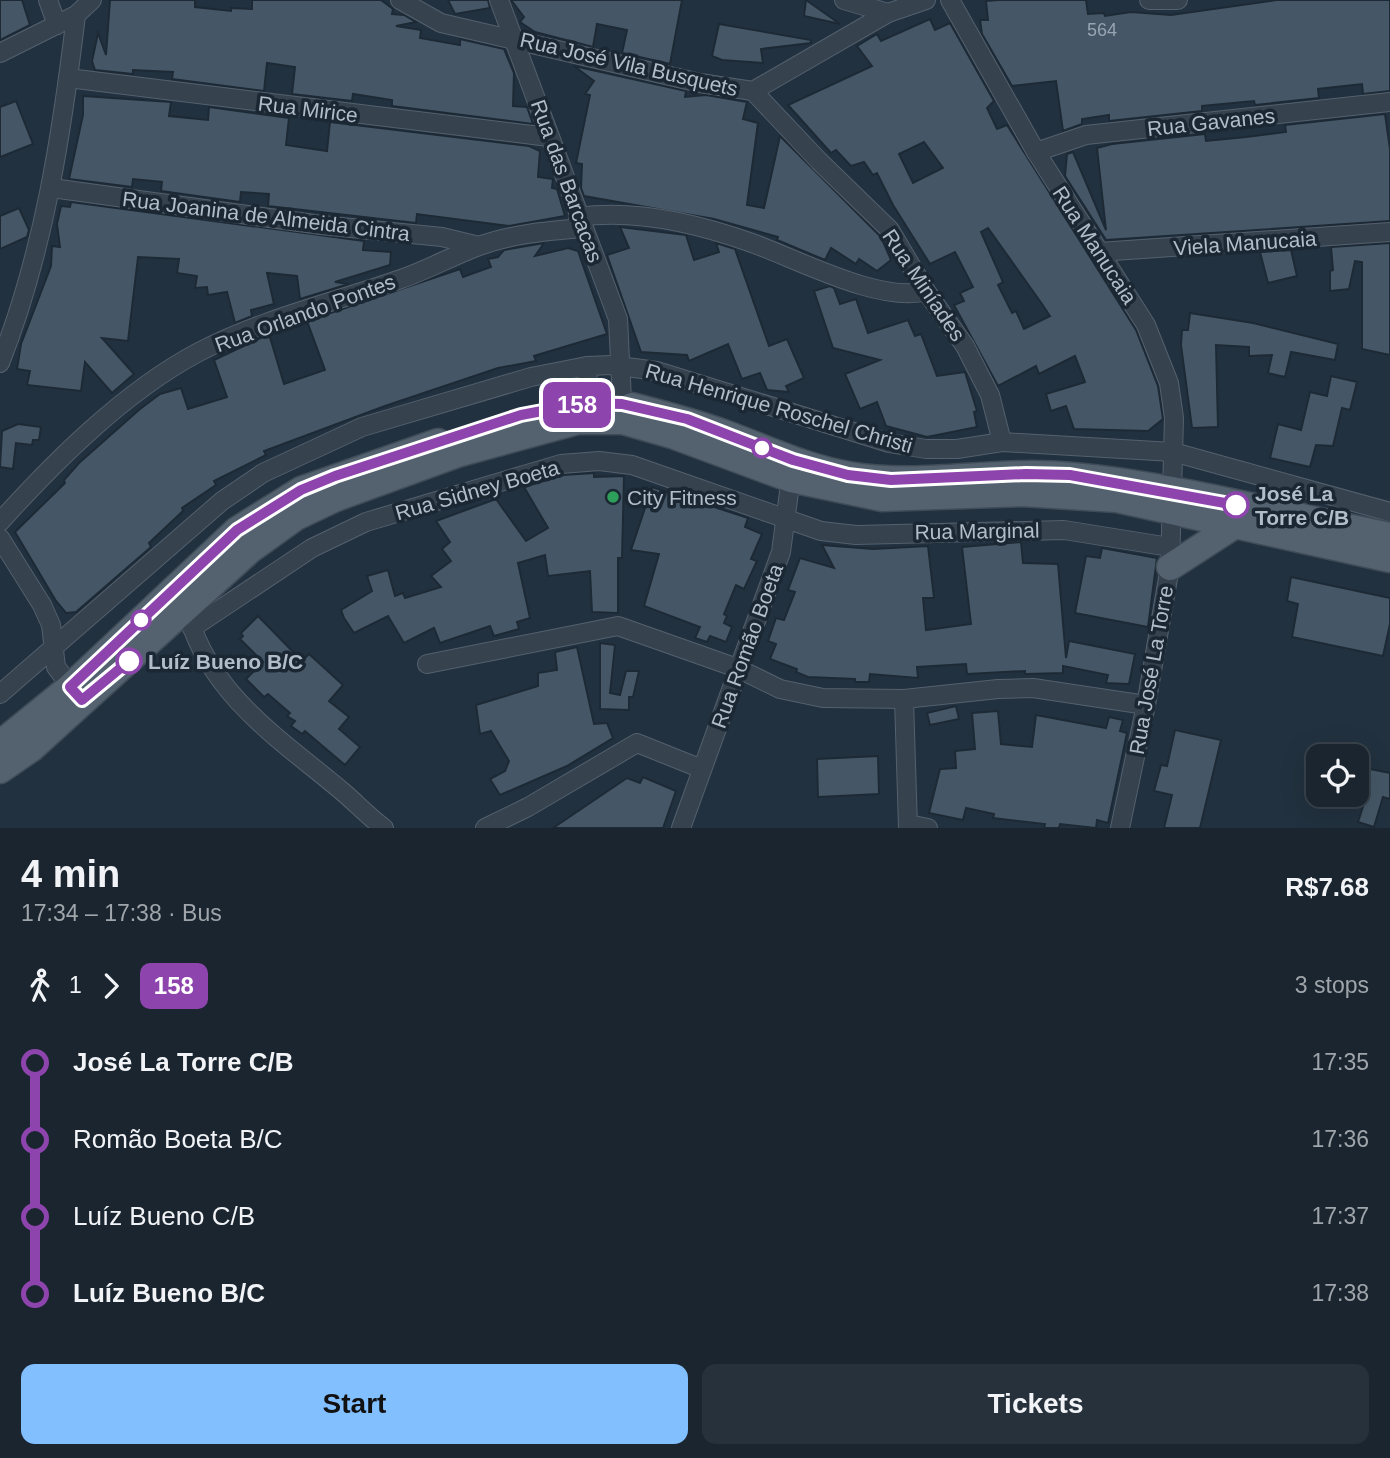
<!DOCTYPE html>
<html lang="en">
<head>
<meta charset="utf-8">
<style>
  :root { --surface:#1a252f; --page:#27313b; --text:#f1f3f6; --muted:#9fa5aa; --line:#38424b; --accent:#82bfff }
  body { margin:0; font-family:Arial,sans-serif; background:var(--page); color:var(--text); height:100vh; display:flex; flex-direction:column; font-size:26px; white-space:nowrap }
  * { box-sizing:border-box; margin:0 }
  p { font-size:23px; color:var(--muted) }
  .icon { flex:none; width:38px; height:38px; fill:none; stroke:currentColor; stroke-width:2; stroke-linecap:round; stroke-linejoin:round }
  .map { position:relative; height:828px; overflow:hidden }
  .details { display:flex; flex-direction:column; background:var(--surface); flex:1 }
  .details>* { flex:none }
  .badge { padding:0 14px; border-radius:10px; font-size:24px; line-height:46px }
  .controls { position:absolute; left:1306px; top:744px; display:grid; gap:14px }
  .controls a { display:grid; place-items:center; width:63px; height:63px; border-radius:14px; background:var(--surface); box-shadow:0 7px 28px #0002,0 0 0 2px var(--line); font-size:35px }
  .map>.badge { position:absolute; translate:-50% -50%; box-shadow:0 0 0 4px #fff }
  .legs { display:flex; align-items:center; gap:10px; height:77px; padding:0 21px; font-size:23px }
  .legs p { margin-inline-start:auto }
  .headline { display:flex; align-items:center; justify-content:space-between; height:119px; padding:0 21px }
  h1 { font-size:38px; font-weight:700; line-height:52px }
  .cta { display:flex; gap:14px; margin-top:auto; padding:14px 21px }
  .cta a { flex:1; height:80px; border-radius:14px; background:var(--accent); color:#111; font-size:28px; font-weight:700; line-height:80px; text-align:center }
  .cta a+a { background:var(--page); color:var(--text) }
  ul { padding:0 21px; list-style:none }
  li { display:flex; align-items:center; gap:24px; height:77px; font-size:26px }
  li i { display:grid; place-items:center; width:10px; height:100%; margin:0 9px; background:currentColor }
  li i::after { content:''; width:18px; height:18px; margin:-9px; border:5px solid; border-radius:50%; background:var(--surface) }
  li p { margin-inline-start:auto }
  li:first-child i { background:linear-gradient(#0000 50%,currentColor 0) }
  li:last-child i { background:linear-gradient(currentColor 50%,#0000 0) }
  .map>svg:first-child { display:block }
  .building { fill:#455766; stroke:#1d2a36; stroke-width:2; fill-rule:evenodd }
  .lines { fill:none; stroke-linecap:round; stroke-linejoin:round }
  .minor-casing { stroke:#54606d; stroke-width:20 }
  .primary-casing { stroke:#3f4c58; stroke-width:29 }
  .minor { stroke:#36434f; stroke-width:18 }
  .primary { stroke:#54626f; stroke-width:26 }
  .line-1-casing { stroke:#fff; stroke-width:16 }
  .line-1 { stroke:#8e44ad; stroke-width:10 }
  .stop-1-dot { fill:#fff; stroke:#8e44ad; stroke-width:3.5 }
  .leisure-dot { fill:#2e9e5b; stroke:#1b2834; stroke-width:2.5 }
  .labels { text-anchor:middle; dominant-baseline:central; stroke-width:7; stroke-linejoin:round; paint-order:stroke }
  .number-label { font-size:18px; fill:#97a4b1 }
  .street-label { font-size:21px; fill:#b2bdca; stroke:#1b2834 }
  .stop-label { font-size:21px; font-weight:bold; fill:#b2bdca; stroke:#1b2834; text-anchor:start }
  .poi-label { font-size:21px; fill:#b2bdca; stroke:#1b2834; text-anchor:start }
</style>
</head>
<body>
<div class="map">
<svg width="1390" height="828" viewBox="0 0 1390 828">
  <rect width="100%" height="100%" fill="#22313f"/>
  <g class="building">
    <path d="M0,0H22L30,25L0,40Z"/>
    <path d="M110,0H195V7L231,11V8L252,9V0H381L393,9L392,14L404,15L416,22L396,26L421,30L420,38L460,45V39L504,49L514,73L513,106L527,107L533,124L392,106V100L353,94L352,101L292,94L295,67L267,63L264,91L172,79L173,72L133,70V74L95,70L92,61L98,33L106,55Z"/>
    <path d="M448,0H488L490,8L455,14Z"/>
    <path d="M511,0H682L670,64L622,53L627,30L597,24L593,47L535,32L520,22L524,17Z"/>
    <path d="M806,0L840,24L804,16Z"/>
    <path d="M999,0H1086L1088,14L1104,13L1105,16L1131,12L1171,15L1277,0H1390V91L1363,94L1362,84L1318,89L1319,98L1255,105L1254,101L1202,106V111L1109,121V115L1082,119V124L1063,131L1056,81L1012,86L982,34L980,20H988L986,1Z"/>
    <path d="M930,19L935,30L950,23L994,101L987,108L997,129L1007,125L1136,330L1158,386L1163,419L1148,431L1074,429L1066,406L1051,411L1046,394L1085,382L1075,356L1039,374L1036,366L998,386L954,305L964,301L960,293L973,287L955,252L930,264L893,205L877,173L873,175L864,162L851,166L836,150L831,153L788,105L872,66L857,46L877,34L881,41ZM924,142L943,168L913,183L899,154ZM988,228L1042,304L1050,316L1024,329L1016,311L1012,313L998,285L1003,282L981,232Z"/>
    <path d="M719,24L811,40V43L761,49L763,63L722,60L712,56Z"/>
    <path d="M574,66L686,91L685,97L706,95L747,102L743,119L758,123L747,205L764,208L780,136L881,237L891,260L877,271L859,259L856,264L831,248L825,260L777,240L778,237L714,219L584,196L581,188L582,164L576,163L590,95L585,94L594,81Z"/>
    <path d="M83,96L171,102L169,116L208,120L209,107L289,118L286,145L327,151L330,122L529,146L540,151L538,177L553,179L552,188L557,189L565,216L509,226L417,214L416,223L268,206L269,194L241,192L240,202L161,191L162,182L133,179L132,187L69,179L83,115Z"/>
    <path d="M16,101L33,144L0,157V107Z"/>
    <path d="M1385,114L1390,149V221L1106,240L1065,176L1067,154L1073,152L1106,230L1097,148L1112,144L1205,134L1206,141L1246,137L1286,132L1285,125Z"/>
    <path d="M71,202L364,241L363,250L391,252L390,265L335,282L349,284L300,299L297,276L267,273L274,304L251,310L252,316L235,323L227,292L208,295L207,287L195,288L197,276L177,273L179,259L138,257L128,341L102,338L134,374L112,393L85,362L81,391L27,385L30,371L17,369L21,344L51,266L52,246L60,247L57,224L61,206L70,207Z"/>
    <path d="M19,208L29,230L27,237L0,249V216Z"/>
    <path d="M620,227L686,235L694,260L719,252L716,243L735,249L769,346L787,339L804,378L786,386L789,392L767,390L760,373L742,379L728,344L689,361L687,355L641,352L607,255L629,248Z"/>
    <path d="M544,243L535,256L568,248L578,251L607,334L534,356L536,361L498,368L385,406L264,451L266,455L214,481L216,485L182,508L183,511L149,543L151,547L76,612L66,613L56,601L15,532L65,483L64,480L79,463L140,409L160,394L181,388L188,409L227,397L214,360L269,334L284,384L325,370L307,321L460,269L463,277L491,267L488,259L498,257L504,250Z"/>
    <path d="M1390,243V355L1362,349V262L1355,261L1349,289L1330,291V271L1333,270L1331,247Z"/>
    <path d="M1291,250L1297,276L1268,283L1260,252Z"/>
    <path d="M830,286L834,288L840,304L856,299L868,333L908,320L915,336L921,334L937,376L965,372L977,411L974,412L977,427L927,437L886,426L877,402L860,409L845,374L880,360L833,348L814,291Z"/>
    <path d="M1190,313L1253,323L1338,344L1335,360L1291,352L1285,377L1268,373L1272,355L1249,356V347L1216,345L1218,427L1192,428L1181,345L1182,330H1188Z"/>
    <path d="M1331,376L1357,382L1350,410L1342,408L1333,446L1316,445L1310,467L1270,458L1278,424L1301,430L1310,392L1327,396Z"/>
    <path d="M18,424L41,427L39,440H33L32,445L16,443L13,469L0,467L2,431Z"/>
    <path d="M594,473V477L624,476L622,558H618V613L592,612L590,571L548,576L545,555L518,563L530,618L517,622L519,629L494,636L490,626L440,643L434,628L404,643L388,616L354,633L344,618L341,610L372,591L367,576L388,570L395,596L403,593L405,598L441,587L431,576L451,561L442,549L450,542L436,521L496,499L526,541L548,528L524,487L563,475Z"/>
    <path d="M652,487L742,516L748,518L745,527L762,534L751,559L757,561L744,589L736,585L724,614L727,616L724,623L732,627L726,642L710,636L707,642L695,638L700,627L644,606L659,554L631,550Z"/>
    <path d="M1021,542L1023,563L1058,564L1066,658L1069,641L1135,654L1129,684L1106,683L1108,675L1063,666V673L1025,674V671L967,674L966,664L917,667L918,678L870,674L869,682H855V679L808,677L796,672L797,669L770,659L776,644L768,641L776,618L784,620L795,592L788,590L800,558L834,568L822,545L873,549L928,546L934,598H923L926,630L971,624L962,547Z"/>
    <path d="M1102,548L1157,558L1148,627L1075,613L1086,556L1100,558Z"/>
    <path d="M1291,577L1390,598V624L1383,656L1292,637L1298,604L1287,601Z"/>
    <path d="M258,616L302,661L309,654L343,685L329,701L349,717L339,729L360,747L345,765L305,731L302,734L291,726L295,721L287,716L290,713L268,694L264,697L246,679L263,662L240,639L243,636L241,633Z"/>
    <path d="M600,643L615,645L610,693L620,695L626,671H639L633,697H629V710L600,709Z"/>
    <path d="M577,647L594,724L607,723L613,738L567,766L500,795L490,779L505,771L509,761L491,731L480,734L476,705L538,686V673L557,670L555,652Z"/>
    <path d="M956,706L959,719L930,725L927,713Z"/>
    <path d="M998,711L1001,744L1032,747L1036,715L1106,728L1109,717L1123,720L1120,731L1127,733L1108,823L1097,820L1096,828L1060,824L1059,828H1044L1045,824L993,818L994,814L966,808L963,820L929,813L940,769L956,768L955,751L975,749L972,713Z"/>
    <path d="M1175,730L1221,740L1200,828H1164L1172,795L1154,791L1161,765L1167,766Z"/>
    <path d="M878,756L879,794L818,797L817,759Z"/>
    <path d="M1370,769L1390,773V799L1383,797L1374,827L1358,822L1368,791L1363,790L1366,778Z"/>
    <path d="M643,777L676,791L663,828H553L627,778L640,783Z"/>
  </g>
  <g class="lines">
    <defs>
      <g id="minor">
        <path d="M48,0L57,25"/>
        <path d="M400,0L441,23L700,83L753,91L888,13L926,0"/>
        <path d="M499,0L618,319L623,421"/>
        <path d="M844,0L888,13"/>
        <path d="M950,0L1036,152L1146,325L1169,383L1174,418L1170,567L1146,705L1120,828"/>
        <path d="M1149,0H1178"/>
        <path d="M0,53L76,15L92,0"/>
        <path d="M68,78L549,137"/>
        <path d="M753,91L819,161L890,230L926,291L965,346L990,395L1002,442"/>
        <path d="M1036,152L1086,135L1390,102"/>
        <path d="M52,188L321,225L442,237L479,246"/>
        <path d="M578,217C634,209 699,224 752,243C797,259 881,304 926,291"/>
        <path d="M1099,252L1390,232"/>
        <path d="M0,363C44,252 62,133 76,15"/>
        <path d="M587,366L590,419"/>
        <path d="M0,522C55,461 124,392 197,353C261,319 332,303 401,279C427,270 452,256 479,246C512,234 548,231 583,228"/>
        <path d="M0,538L42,605L51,625L56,667L77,695"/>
        <path d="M189,618C213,698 284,742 343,792C357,804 369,817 384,828"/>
        <path d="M192,628L312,548L366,522L561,464L599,461L632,465L821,531L856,535L1064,530L1170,547"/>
        <path d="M427,664L618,626L737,668L780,689L823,698L904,699L998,689L1033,688L1146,705"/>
        <path d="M0,694L222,501L263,473L362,427L531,377L587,366L611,365L657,371L889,443L926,449H957L1002,442L1173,452L1390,512"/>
        <path d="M904,699L908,828"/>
        <path d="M908,824L928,828"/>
        <path d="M485,828L528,807L637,743L702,769"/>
        <path d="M681,828L781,552L792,470"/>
      </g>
      <g id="primary">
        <path d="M632,406C663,414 694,422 724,433C765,448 806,468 849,475C922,488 998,468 1072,476C1179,486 1285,515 1390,536"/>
        <path d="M1170,567L1235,525"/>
        <path d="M0,744L70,687L237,530L301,490L438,442"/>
        <path d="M0,770L32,748L250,550L296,517L336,498L457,454L578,421H623L672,435L791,479L882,498L1022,493L1117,499L1390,559"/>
      </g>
    </defs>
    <use href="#minor" class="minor-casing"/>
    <use href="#primary" class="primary-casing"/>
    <use href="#minor" class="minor"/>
    <use href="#primary" class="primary"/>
  </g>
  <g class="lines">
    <defs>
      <path id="line-1" d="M129,661L82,700L70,687L237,530L301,490L335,476L521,415L558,408L589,403L622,404L687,419L793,460L848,475L891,480L1026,474L1070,475L1236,505"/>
    </defs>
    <use href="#line-1" class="line-1-casing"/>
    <use href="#line-1" class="line-1"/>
  </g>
  <g class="stop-1-dot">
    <circle cx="762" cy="448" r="9"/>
    <circle cx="1236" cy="505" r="12"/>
    <circle cx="141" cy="620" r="9"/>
    <circle cx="129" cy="661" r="12"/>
  </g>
  <circle class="leisure-dot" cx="613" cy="497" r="7"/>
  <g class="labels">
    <g class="number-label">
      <text x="1102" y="30">564</text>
    </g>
    <g class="street-label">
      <text transform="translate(629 64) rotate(13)">Rua José Vila Busquets</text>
      <text transform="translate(308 109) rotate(7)">Rua Mirice</text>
      <text transform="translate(1211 122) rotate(-6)">Rua Gavanes</text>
      <text transform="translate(567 181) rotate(70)">Rua das Barcacas</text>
      <text transform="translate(266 216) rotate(7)">Rua Joanina de Almeida Cintra</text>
      <text transform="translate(1245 243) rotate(-4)">Viela Manucaia</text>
      <text transform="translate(1095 245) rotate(57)">Rua Manucaia</text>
      <text transform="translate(924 285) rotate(56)">Rua Miníades</text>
      <text transform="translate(305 313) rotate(-20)">Rua Orlando Pontes</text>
      <text transform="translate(779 408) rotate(16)">Rua Henrique Roschel Christi</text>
      <text transform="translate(477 490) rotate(-16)">Rua Sidney Boeta</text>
      <text transform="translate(977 531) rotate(-1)">Rua Marginal</text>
      <text transform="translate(747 646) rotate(-70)">Rua Romão Boeta</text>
      <text transform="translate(1151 670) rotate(-80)">Rua José La Torre</text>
    </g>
    <g class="stop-label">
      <text x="1255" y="493">José La<tspan x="1255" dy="24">Torre C/B</tspan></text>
      <text x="148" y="661">Luíz Bueno B/C</text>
    </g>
    <g class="poi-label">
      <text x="627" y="497">City Fitness</text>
    </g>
  </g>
</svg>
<div class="controls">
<a><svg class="icon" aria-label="locate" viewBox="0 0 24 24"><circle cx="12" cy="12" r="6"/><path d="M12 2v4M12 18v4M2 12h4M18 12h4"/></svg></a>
</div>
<b class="badge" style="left:577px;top:405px;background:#8e44ad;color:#fff">158</b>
</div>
<section class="details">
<div class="headline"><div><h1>4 min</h1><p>17:34 – 17:38 · Bus</p></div><b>R$7.68</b></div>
<div class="legs"><svg class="icon" aria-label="walk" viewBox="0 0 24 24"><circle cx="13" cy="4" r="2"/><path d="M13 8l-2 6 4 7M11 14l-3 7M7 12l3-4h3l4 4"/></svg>1<svg class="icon" aria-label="forward" viewBox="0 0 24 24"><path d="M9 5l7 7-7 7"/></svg><b class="badge" style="background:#8e44ad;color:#fff">158</b><p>3 stops</p></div>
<ul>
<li><i style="color:#8e44ad"></i><b>José La Torre C/B</b><p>17:35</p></li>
<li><i style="color:#8e44ad"></i><span>Romão Boeta B/C</span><p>17:36</p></li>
<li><i style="color:#8e44ad"></i><span>Luíz Bueno C/B</span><p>17:37</p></li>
<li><i style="color:#8e44ad"></i><b>Luíz Bueno B/C</b><p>17:38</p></li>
</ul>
<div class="cta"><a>Start</a><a>Tickets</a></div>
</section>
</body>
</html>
